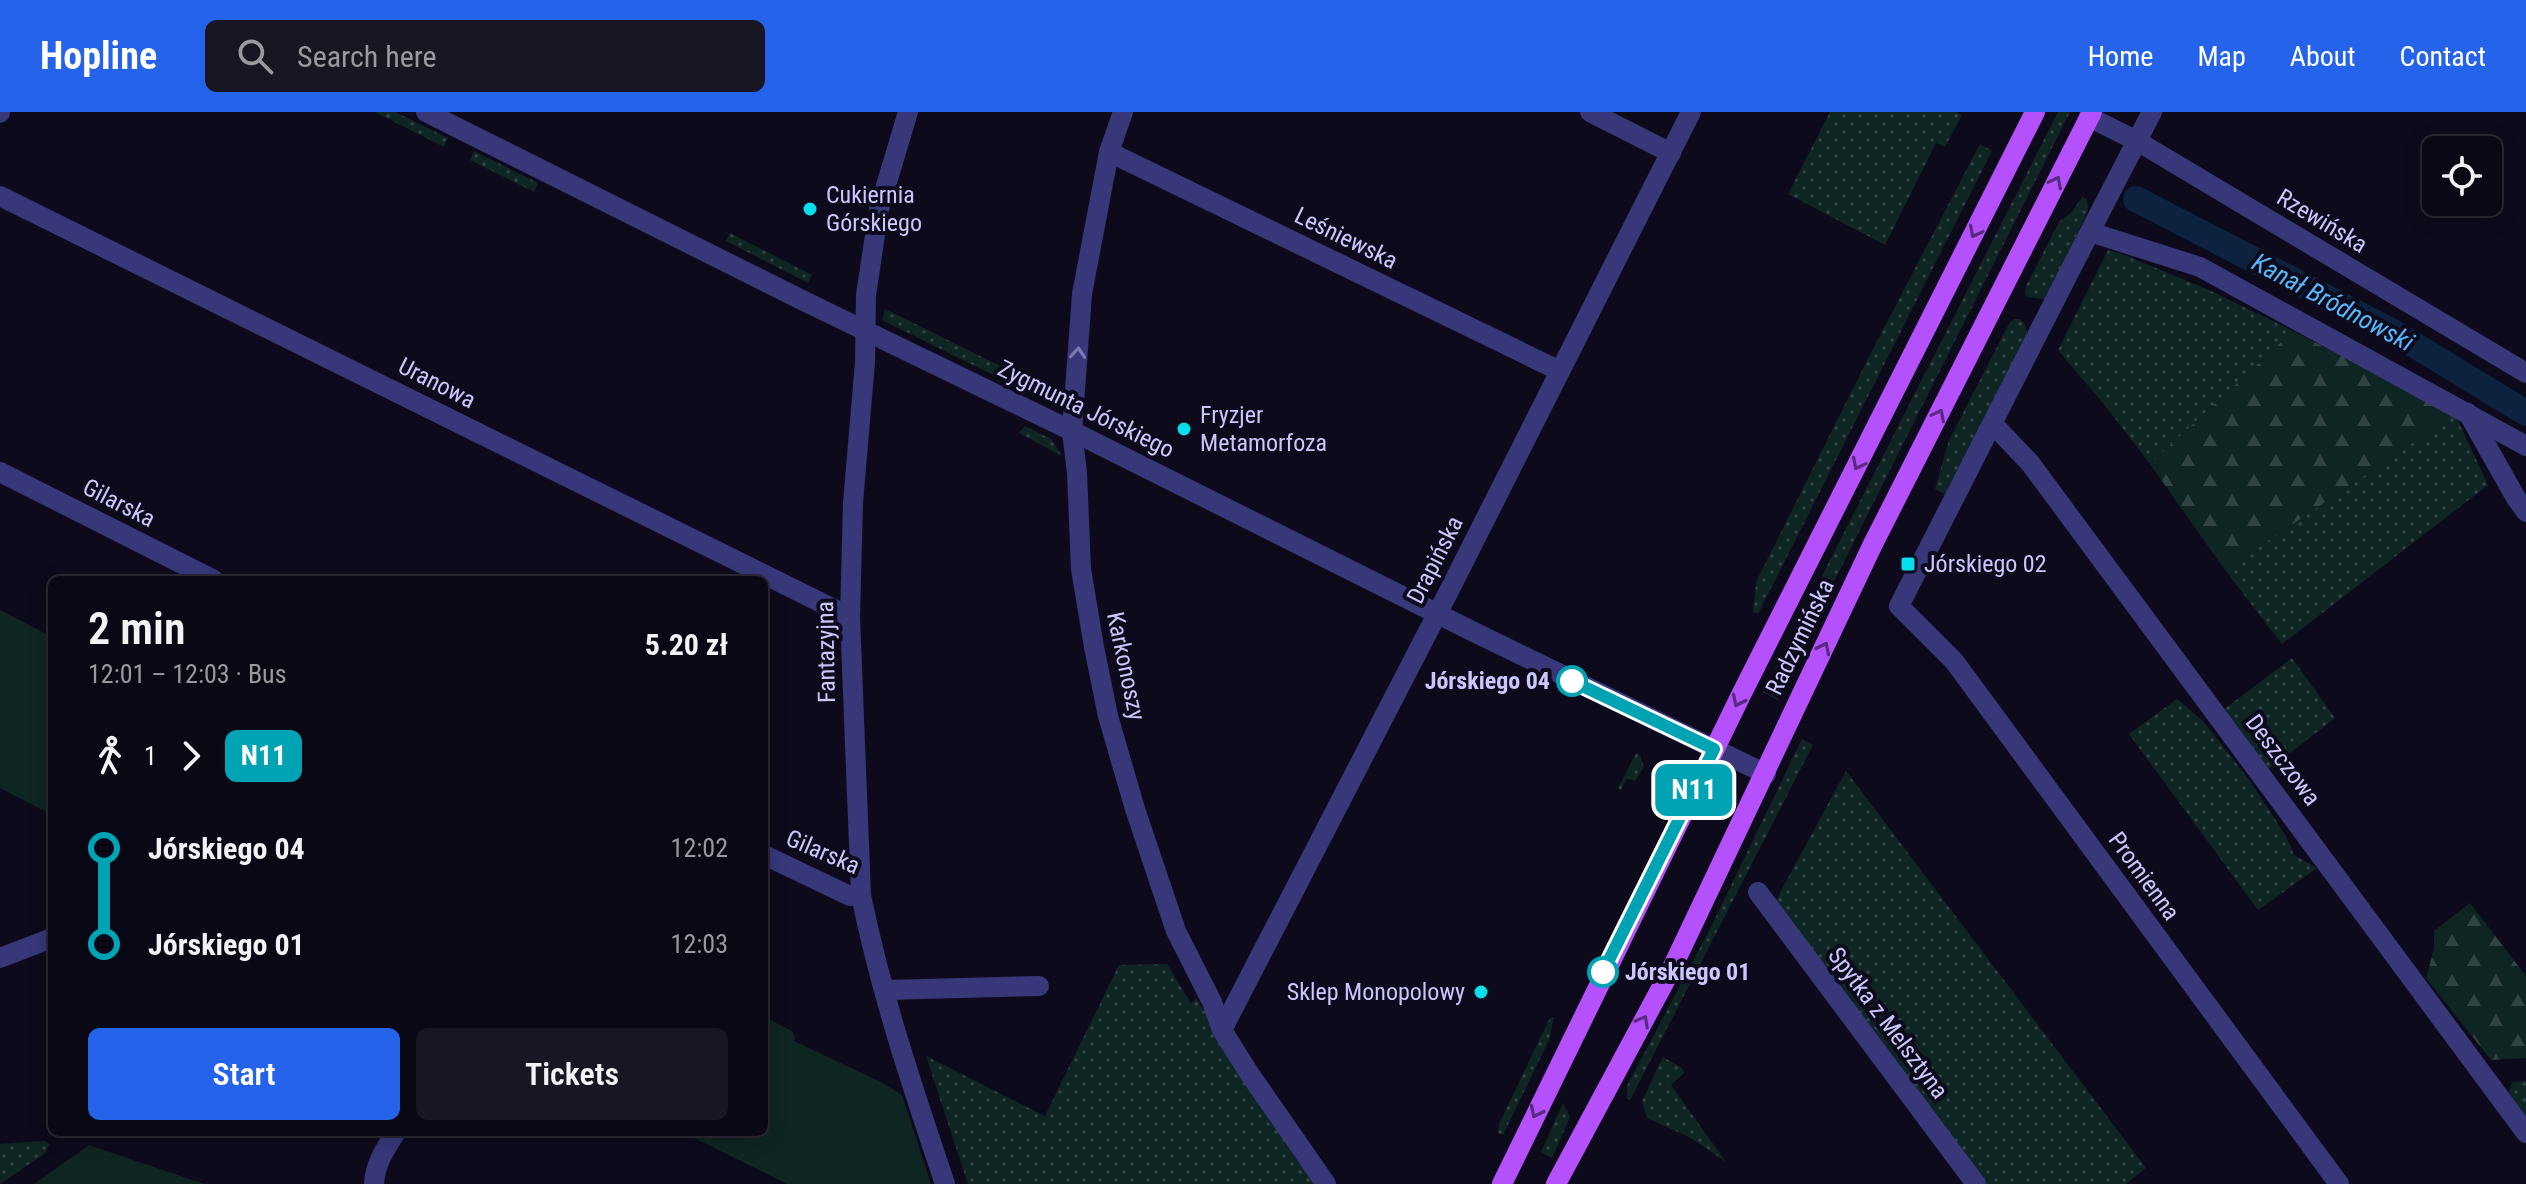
<!DOCTYPE html>
<html lang="en">
<head>
<meta charset="utf-8">
<style>
  :root { --surface:#0a0814; --page:#181622; --text:#f1f3f6; --muted:#999aa0; --line:#2a2934; --accent:#2563eb }
  body { margin:0; font-family:"Roboto Condensed",sans-serif; background:var(--page); color:var(--text); height:100vh; display:flex; flex-direction:column; font-size:30px; white-space:nowrap }
  * { box-sizing:border-box; margin:0 }
  p { font-size:26px; color:var(--muted) }
  .icon { flex:none; width:44px; height:44px; fill:none; stroke:currentColor; stroke-width:2; stroke-linecap:round; stroke-linejoin:round }
  .map { position:relative; flex:1; overflow:hidden }
  .details { position:absolute; left:48px; top:464px; width:720px; height:560px; display:flex; flex-direction:column; background:var(--surface); border-radius:12px; box-shadow:0 4px 20px #0003,0 0 0 2px var(--line) }
  .details>* { flex:none }
  .badge { padding:0 16px; border-radius:12px; font-size:28px; line-height:52px }
  .fabs { position:absolute; left:2422px; top:24px; display:grid; gap:16px }
  .fabs a { display:grid; place-items:center; width:80px; height:80px; border-radius:12px; background:var(--surface); box-shadow:0 4px 20px #0003,0 0 0 2px var(--line); font-size:40px }
  .map>.badge { position:absolute; translate:-50% -50%; box-shadow:0 0 0 4px #fff }
  .legs { display:flex; align-items:center; gap:12px; height:88px; padding:0 40px; font-size:26px }
  .legs p { margin-inline-start:auto }
  .headline { display:flex; align-items:center; justify-content:space-between; height:136px; padding:0 40px }
  h1 { font-size:44px; font-weight:600; line-height:60px }
  .cta { display:flex; gap:16px; margin-top:auto; padding:16px 40px }
  .cta a { flex:1; height:92px; border-radius:12px; background:var(--accent); color:#fff; font-size:32px; font-weight:600; line-height:92px; text-align:center }
  .cta a+a { background:var(--page); color:var(--text) }
  ul { padding:0 40px; list-style:none }
  li { display:flex; align-items:center; gap:28px; height:96px; font-size:30px }
  li i { display:grid; place-items:center; width:12px; height:100%; margin:0 10px; background:currentColor }
  li i::after { content:''; width:20px; height:20px; margin:-10px; border:6px solid; border-radius:50%; background:var(--surface) }
  li p { margin-inline-start:auto }
  li:first-child i { background:linear-gradient(#0000 50%,currentColor 0) }
  li:last-child i { background:linear-gradient(currentColor 50%,#0000 0) }
  header { display:flex; align-items:center; gap:48px; box-sizing:border-box; height:112px; padding:0 40px; background:var(--accent); color:#fff }
  header strong { font-size:38px }
  nav { display:flex; gap:44px; margin-inline-start:auto; font-size:28px }
  .search { width:560px; height:72px; background:var(--page); display:flex; align-items:center; gap:20px; box-sizing:border-box; padding:0 28px; border-radius:12px; color:var(--muted); font-size:30px }
  .map>svg:first-child { display:block }
  .grass { fill:url(#grass-dots) }
  .forest { fill:url(#forest-firs) }
  .green { fill:#0f2523 }
  .lines { fill:none; stroke-linecap:round; stroke-linejoin:round }
  .canal { stroke:#0c223f; stroke-width:26 }
  .minor { stroke:#37377a; stroke-width:20 }
  .major { stroke:#b450fc; stroke-width:20 }
  .oneway { stroke:#582a80 }
  .oneway2 { stroke:#7a78b5 }
  .line-1-casing { stroke:#fff; stroke-width:18 }
  .line-1 { stroke:#00a3b4; stroke-width:12 }
  .poi-dot { fill:#05dfec; stroke:#0d0b1b; stroke-width:3 }
  .stop-1-dot { fill:#fff; stroke:#00a3b4; stroke-width:4 }
  .labels { text-anchor:middle; dominant-baseline:central; stroke-width:8; stroke-linejoin:round; paint-order:stroke }
  .poi-label { font-size:24px; fill:#cbc7fe; stroke:#0d0b1b; text-anchor:start }
  .street-label { font-size:24px; fill:#cbc7fe; stroke:#0d0b1b }
  .stop-label { font-size:24px; font-weight:bold; fill:#cbc7fe; stroke:#0d0b1b; text-anchor:end }
  .water-label { font-size:26px; font-style:italic; fill:#57b7fc; stroke:#0d0b1b }
</style>
</head>
<body>
<header>
<strong>Hopline</strong>
<div class="search"><svg class="icon" aria-label="search" viewBox="0 0 24 24"><circle cx="10" cy="10" r="6"/><path d="M15 15l6 6"/></svg>Search here</div>
<nav><a>Home</a><a>Map</a><a>About</a><a>Contact</a></nav>
</header>
<div class="map">
<svg width="2526" height="1072" viewBox="0 0 2526 1072">
  <defs>
    <pattern id="grass-dots" width="8" height="8" patternUnits="userSpaceOnUse" patternTransform="scale(2)"><rect width="8" height="8" fill="#0f2523"/><path d="M2 2h.1M6 6h.1" fill="none" stroke="#314344" stroke-width="1.8" stroke-linecap="round"/></pattern>
    <pattern id="forest-firs" width="22" height="20" patternUnits="userSpaceOnUse" patternTransform="scale(2)"><rect width="22" height="20" fill="#0f2523"/><path d="M5 1l3.5 6h-7zM16 11l3.5 6h-7z" fill="#314344"/></pattern>
  </defs>
  <rect width="100%" height="100%" fill="#0d0b1b"/>
  <g class="grass">
    <path d="M375,0H395L448,26L444,35Z"/>
    <path d="M1830,0H1956L1962,3L1945,35L1936,31L1885,133L1788,82Z"/>
    <path d="M2058,0H2070L1802,533L1778,588L1763,580Z"/>
    <path d="M1980,32L1992,39L1758,502L1753,500L1756,470L1873,237Z"/>
    <path d="M474,39L538,71L534,80L470,48Z"/>
    <path d="M2082,85L2087,87L2088,99L2050,180L2044,187L2028,185L2025,182L2026,174L2059,110L2072,100Z"/>
    <path d="M730,121L812,163L808,171L726,129Z"/>
    <path d="M2108,138L2122,142L2209,178L2293,219L2150,352L2107,296L2058,238Z"/>
    <path d="M885,197L1061,284L1052,292L882,208Z"/>
    <path d="M2014,207H2019L2024,211L2028,223L1946,383L1935,377L1949,328L2010,210Z"/>
    <path d="M2455,302L2488,373L2282,532L2225,458Z"/>
    <path d="M1025,314L1051,327L1062,344L1019,321Z"/>
    <path d="M2292,546L2335,606L2268,658L2223,598Z"/>
    <path d="M2177,587L2204,610L2250,669L2286,724L2294,743L2317,756L2258,798L2129,622Z"/>
    <path d="M1802,627L1813,633L1630,988L1627,986V974L1711,815Z"/>
    <path d="M1636,641L1640,643L1644,655L1635,669L1627,666L1621,678L1618,676Z"/>
    <path d="M1846,659L2146,1056L2126,1072H1983L1776,788Z"/>
    <path d="M1167,852L1191,892L1196,886L1320,1072H968L926,944L1045,1004L1119,853Z"/>
    <path d="M1552,905H1554L1549,928L1503,1023L1498,1021L1499,1012L1549,908Z"/>
    <path d="M1663,945L1682,956L1684,961L1671,973L1726,1050L1691,1026L1647,1006L1642,989Z"/>
    <path d="M2526,969V1008C2518,996 2503,983 2513,970Z"/>
    <path d="M1563,991L1570,1005L1552,1046L1541,1040Z"/>
    <path d="M45,1029L50,1032L44,1042L0,1072V1032Z"/>
  </g>
  <g class="forest">
    <path d="M2293,219L2455,302L2225,458L2150,352Z"/>
    <path d="M2470,791L2526,864V946L2491,948L2426,866L2434,837V819Z"/>
  </g>
  <g class="green">
    <path d="M0,498L52,525V703L0,676Z"/>
    <path d="M764,905L792,919L795,924L794,929L883,971L902,983L931,1072H787L682,1020H764Z"/>
    <path d="M89,1033L204,1072H34Z"/>
  </g>
  <g class="lines">
    <path class="canal" d="M2136,87L2393,220L2526,301"/>
    <g class="minor">
      <path d="M426,0L806,190L1072,319L1478,522L1766,662"/>
      <path d="M908,0L879,97L866,183L865,250L853,391L850,505L861,783C881,882 913,977 945,1072"/>
      <path d="M1123,0L1109,40L1082,182L1072,319L1077,361L1081,457L1094,535L1108,604L1135,697L1176,819L1212,890L1222,918L1249,961L1326,1072"/>
      <path d="M1590,0L1671,41"/>
      <path d="M2152,0C2066,164 1984,329 1899,494L1954,549L2339,1072"/>
      <path d="M0,1V0"/>
      <path d="M2089,5L2137,29L2526,261"/>
      <path d="M1109,40L1560,259"/>
      <path d="M0,84L850,505"/>
      <path d="M2090,120L2200,155L2526,334"/>
      <path d="M2468,301L2516,386L2526,400"/>
      <path d="M1993,312L2030,351L2526,1021"/>
      <path d="M0,360L214,468"/>
      <path d="M764,743L850,784L861,783"/>
      <path d="M1758,780L1976,1072"/>
      <path d="M0,846L52,826"/>
      <path d="M885,878L1039,874"/>
      <path d="M1222,918L1450,477L1691,0"/>
      <path d="M374,1072C375,1052 385,1037 396,1020"/>
    </g>
    <g class="major">
      <path d="M1502,1072L1742,581L2035,0"/>
      <path d="M1556,1072L1673,854L1872,434L2092,0"/>
    </g>
  </g>
  <defs><path id="oneway-chevron" d="M-2-3.5L2.5 0L-2 3.5" fill="none" stroke-width="1.6" stroke-linecap="round" stroke-linejoin="round" transform="scale(2)"/></defs>
  <g class="oneway">
    <use href="#oneway-chevron" transform="translate(2056 70) rotate(-63)"/>
    <use href="#oneway-chevron" transform="translate(1975 120) rotate(117)"/>
    <use href="#oneway-chevron" transform="translate(1939 303) rotate(-63)"/>
    <use href="#oneway-chevron" transform="translate(1858 352) rotate(117)"/>
    <use href="#oneway-chevron" transform="translate(1824 536) rotate(-64)"/>
    <use href="#oneway-chevron" transform="translate(1738 589) rotate(116)"/>
    <use href="#oneway-chevron" transform="translate(1643 909) rotate(-61)"/>
    <use href="#oneway-chevron" transform="translate(1536 1000) rotate(116)"/>
  </g>
  <use class="oneway2" href="#oneway-chevron" transform="translate(1078 241) rotate(-86)"/>
  <g class="lines">
    <defs>
      <path id="line-1" d="M1572,569L1714,637L1603,860"/>
    </defs>
    <use href="#line-1" class="line-1-casing"/>
    <use href="#line-1" class="line-1"/>
  </g>
  <g class="poi-dot">
    <circle cx="810" cy="97" r="8"/>
    <circle cx="1184" cy="317" r="8"/>
    <rect x="1900" y="444" width="16" height="16" rx="4"/>
    <circle cx="1481" cy="880" r="8"/>
  </g>
  <g class="stop-1-dot">
    <circle cx="1572" cy="569" r="14"/>
    <circle cx="1603" cy="860" r="14"/>
  </g>
  <g class="labels">
    <g class="poi-label">
      <text x="826" y="83">Cukiernia<tspan x="826" dy="28">Górskiego</tspan></text>
      <text x="1200" y="303">Fryzjer<tspan x="1200" dy="28">Metamorfoza</tspan></text>
      <text x="1924" y="452">Jórskiego 02</text>
      <text x="1465" y="880" text-anchor="end">Sklep Monopolowy</text>
    </g>
    <g class="street-label">
      <text transform="translate(2322 109) rotate(31)">Rzewińska</text>
      <text transform="translate(1346 126) rotate(26)">Leśniewska</text>
      <text transform="translate(437 271) rotate(27)">Uranowa</text>
      <text transform="translate(1086 297) rotate(26)">Zygmunta Jórskiego</text>
      <text transform="translate(119 391) rotate(27)">Gilarska</text>
      <text transform="translate(1435 448) rotate(-63)">Drapińska</text>
      <text transform="translate(1800 525) rotate(-64)">Radzymińska</text>
      <text transform="translate(826 540) rotate(-91)">Fantazyjna</text>
      <text transform="translate(1126 554) rotate(78)">Karkonoszy</text>
      <text transform="translate(2283 648) rotate(53)">Deszczowa</text>
      <text transform="translate(823 740) rotate(23)">Gilarska</text>
      <text transform="translate(2144 764) rotate(54)">Promienna</text>
      <text transform="translate(1888 911) rotate(53)">Spytka z Melsztyna</text>
    </g>
    <g class="stop-label">
      <text x="1550" y="569">Jórskiego 04</text>
      <text x="1625" y="860" text-anchor="start">Jórskiego 01</text>
    </g>
    <g class="water-label">
      <text transform="translate(2333 190) rotate(28)">Kanał Bródnowski</text>
    </g>
  </g>
</svg>
<div class="fabs">
<a><svg class="icon" aria-label="locate" viewBox="0 0 24 24"><circle cx="12" cy="12" r="6"/><path d="M12 2v4M12 18v4M2 12h4M18 12h4"/></svg></a>
</div>
<b class="badge" style="left:1694px;top:678px;background:#00a3b4;color:#fff">N11</b>
<section class="details">
<div class="headline"><div><h1>2 min</h1><p>12:01 – 12:03 · Bus</p></div><b>5.20 zł</b></div>
<div class="legs"><svg class="icon" aria-label="walk" viewBox="0 0 24 24"><circle cx="13" cy="4" r="2"/><path d="M13 8l-2 6 4 7M11 14l-3 7M7 12l3-4h3l4 4"/></svg>1<svg class="icon" aria-label="forward" viewBox="0 0 24 24"><path d="M9 5l7 7-7 7"/></svg><b class="badge" style="background:#00a3b4;color:#fff">N11</b></div>
<ul>
<li><i style="color:#00a3b4"></i><b>Jórskiego 04</b><p>12:02</p></li>
<li><i style="color:#00a3b4"></i><b>Jórskiego 01</b><p>12:03</p></li>
</ul>
<div class="cta"><a>Start</a><a>Tickets</a></div>
</section>
</div>
</body>
</html>
